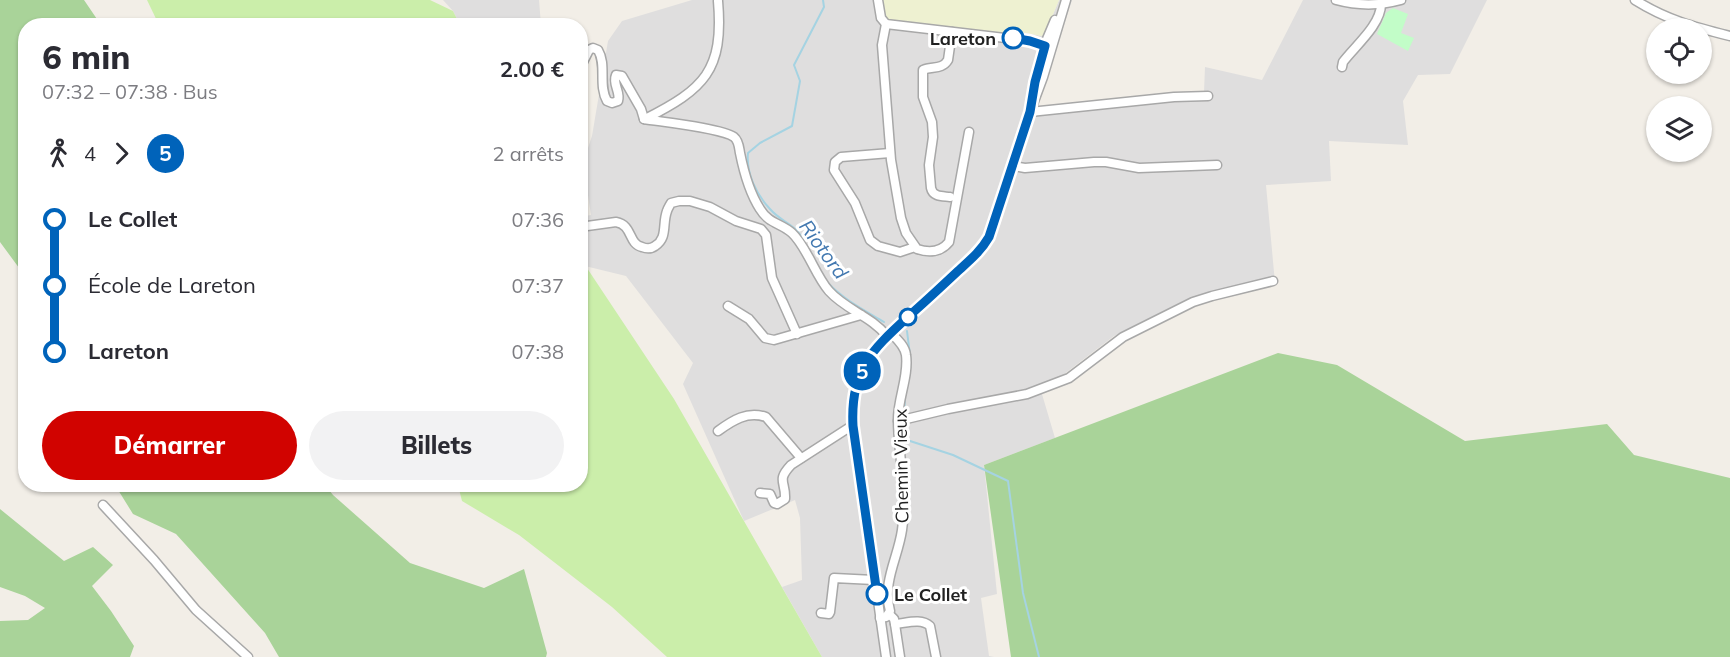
<!DOCTYPE html>
<html lang="fr">
<head>
<meta charset="utf-8">
<style>
  :root { --surface:#fff; --page:#f2f2f3; --text:#2b2b33; --muted:#7c7c81; --accent:#d10300 }
  body { margin:0; font-family:Mulish,sans-serif; background:var(--page); color:var(--text); height:100vh; display:flex; flex-direction:column; font-size:22px; white-space:nowrap }
  * { box-sizing:border-box; margin:0 }
  p { font-size:20px; color:var(--muted) }
  .icon { flex:none; width:33px; height:33px; fill:none; stroke:currentColor; stroke-width:2; stroke-linecap:round; stroke-linejoin:round }
  .map { position:relative; flex:1; overflow:hidden }
  .details { position:absolute; left:18px; top:18px; width:570px; height:474px; display:flex; flex-direction:column; background:var(--surface); border-radius:24px; box-shadow:0 2px 4px #0004 }
  .details>* { flex:none }
  .badge { padding:0 12px; border-radius:20px; font-size:21px; line-height:39px }
  .buttons { position:absolute; left:1646px; top:18px; display:grid; gap:12px }
  .buttons a { display:grid; place-items:center; width:66px; height:66px; border-radius:50%; background:var(--surface); box-shadow:0 2px 4px #0004; font-size:30px }
  .map>.badge { position:absolute; translate:-50% -50%; box-shadow:0 0 0 3px #fff }
  .legs { display:flex; align-items:center; gap:9px; height:66px; padding:0 24px; font-size:20px }
  .legs p { margin-inline-start:auto }
  .head { display:flex; align-items:center; justify-content:space-between; height:102px; padding:0 24px }
  h1 { font-size:33px; font-weight:800; line-height:45px }
  .action { display:flex; gap:12px; margin-top:auto; padding:12px 24px }
  .action a { flex:1; height:69px; border-radius:36px; background:var(--accent); color:#fff; font-size:24px; font-weight:800; line-height:69px; text-align:center }
  .action a+a { background:var(--page); color:var(--text) }
  ul { padding:0 24px; list-style:none }
  li { display:flex; align-items:center; gap:21px; height:66px; font-size:22px }
  li i { display:grid; place-items:center; width:9px; height:100%; margin:0 8px; background:currentColor }
  li i::after { content:''; width:15px; height:15px; margin:-8px; border:4px solid; border-radius:50%; background:var(--surface) }
  li p { margin-inline-start:auto }
  li:first-child i { background:linear-gradient(#0000 50%,currentColor 0) }
  li:last-child i { background:linear-gradient(currentColor 50%,#0000 0) }
  .map>svg:first-child { display:block }
  .residential { fill:#dfdede }
  .farmland { fill:#eef1d1 }
  .grass { fill:#cbeeaa }
  .forest { fill:#a9d399 }
  .park { fill:#c2fdc8 }
  .lines { fill:none; stroke-linecap:round; stroke-linejoin:round }
  .stream { stroke:#a5d3e2; stroke-width:2 }
  .minor-casing { stroke:#a8a8a8; stroke-width:11 }
  .minor { stroke:#fff; stroke-width:8 }
  .line-1-casing { stroke:#fff; stroke-width:14 }
  .line-1 { stroke:#0063ba; stroke-width:9 }
  .stop-1-dot { fill:#fff; stroke:#0063ba; stroke-width:3 }
  .labels { text-anchor:middle; dominant-baseline:central; stroke-width:6; stroke-linejoin:round; paint-order:stroke }
  .stop-label { font-size:18px; font-weight:bold; fill:#212121; stroke:#fff; text-anchor:end }
  .street-label { font-size:18px; fill:#212121; stroke:#fff }
  .water-label { font-size:20px; font-style:italic; fill:#4278b0; stroke:#fff }
</style>
</head>
<body>
<div class="map">
<svg width="1730" height="657" viewBox="0 0 1730 657">
  <rect width="100%" height="100%" fill="#f2eee7"/>
  <g class="residential">
    <path d="M443,0H539L541,25H460L453,11Z"/>
    <path d="M692,0H881L896,22L1008,33L1014,31L1042,36L1047,29L1059,0H1072L1038,107L1204,92L1205,67L1262,80L1303,0H1487L1450,74L1418,75L1403,101L1408,145L1329,141L1331,181L1266,185L1275,283L1159,316L1114,336L1059,378L1039,384L1055,438L984,465L997,594L981,598L989,656L994,657H822L782,587L802,580L800,518L795,500L744,521L683,384L693,363L626,276L585,266L581,259L580,217L591,215L583,163L592,136L608,41L622,21Z"/>
  </g>
  <path class="farmland" d="M881,0H1059L1047,29L1042,36L1014,31L1009,33L889,21L883,15Z"/>
  <g class="grass">
    <path d="M147,0H430L453,11L460,25H159Z"/>
    <path d="M581,259L674,399L822,657H667L612,607L519,535L462,501L458,485L580,484Z"/>
  </g>
  <g class="forest">
    <path d="M0,0H84L101,25L26,26L25,276L0,242Z"/>
    <path d="M1278,353L1337,365L1465,441L1607,424L1634,455L1730,478V657H1011L984,465Z"/>
    <path d="M115,485H325L333,495L410,563L484,588L524,569L547,653L546,657H279L265,633L176,534L133,514Z"/>
    <path d="M0,509L64,561L93,547L113,565L92,586L111,611L134,646L130,657H0V621L28,620L45,608L25,596L0,587Z"/>
  </g>
  <path class="park" d="M1393,8L1408,14L1401,33L1414,38L1408,51L1377,34L1386,13Z"/>
  <g class="lines">
    <g class="stream">
      <path d="M804,241C795,223 782,223 770,209C756,194 746,173 748,153L760,143L792,126L800,81L794,65L824,7L823,0"/>
      <path d="M828,283C844,300 864,310 884,322"/>
      <path d="M907,331L910,355"/>
      <path d="M904,418L905,397"/>
      <path d="M904,423L907,440L953,455L1008,481L1023,593L1039,657"/>
    </g>
    <defs>
      <g id="minor">
        <path d="M878,0L881,18L886,24L1023,40L1045,46"/>
        <path d="M1336,0C1358,6 1379,6 1401,0"/>
        <path d="M1635,0C1667,20 1694,27 1730,36"/>
        <path d="M886,24L882,45L891,160L901,218L906,233L917,249C929,253 941,252 949,242L969,132"/>
        <path d="M1342,67L1343,62C1355,46 1381,25 1381,4"/>
        <path d="M580,68L589,50L593,48L598,50C607,65 598,85 607,101L612,103L618,101C621,92 612,84 616,75L622,76L641,109L644,119"/>
        <path d="M1033,90L1047,39L1055,20"/>
        <path d="M1030,112L1174,97L1208,96"/>
        <path d="M644,119C662,122 721,128 734,137C739,141 739,148 740,153C744,173 749,192 760,209C769,224 781,223 792,233C807,247 815,275 829,291C846,310 871,316 887,336"/>
        <path d="M645,119C704,89 724,71 718,1"/>
        <path d="M890,153L841,157L835,162L834,170L855,203L870,240L878,246L900,252L915,247"/>
        <path d="M1013,166L1025,168L1094,162H1106L1139,168L1217,165"/>
        <path d="M950,197C942,196 933,197 931,188L929,165L933,137L932,122L923,97V70C932,66 942,70 948,60L952,32"/>
        <path d="M580,227L616,222C633,225 628,244 642,247C647,249 651,249 655,246C668,238 662,224 667,211C668,208 670,205 671,203L679,201H690L710,207L736,221L761,229L766,235L772,278L797,334"/>
        <path d="M728,306L749,319L765,338L774,340L861,315"/>
        <path d="M898,421L948,409L1027,394L1069,378L1123,337L1193,302L1212,296L1273,281"/>
        <path d="M718,431C733,420 747,411 766,417L801,458"/>
        <path d="M760,493L770,494L774,503L777,504L785,499C786,481 776,481 791,465L853,425"/>
        <path d="M103,505L154,560L196,610L248,657"/>
        <path d="M821,613L829,614L830,612L834,578L874,580"/>
        <path d="M889,614L894,619L895,624L900,657"/>
        <path d="M880,618L886,617L890,611C882,582 898,558 902,530C908,493 898,456 898,419C898,398 909,376 906,355C905,346 897,339 891,333"/>
        <path d="M895,624C907,623 921,618 930,626L936,657"/>
        <path d="M886,657L853,425C850,370 872,350 910,315C926,301 942,286 958,271C969,261 982,251 989,237L1030,112L1043,77L1066,0"/>
      </g>
    </defs>
    <use href="#minor" class="minor-casing"/>
    <use href="#minor" class="minor"/>
  </g>
  <g class="lines">
    <defs>
      <path id="line-1" d="M877,594L853,426C850,369 872,350 910,315C926,301 942,286 958,271C969,261 981,251 989,237L1030,112L1035,82L1045,46L1030,41L1013,38"/>
    </defs>
    <use href="#line-1" class="line-1-casing"/>
    <use href="#line-1" class="line-1"/>
  </g>
  <g class="stop-1-dot">
    <circle cx="1013" cy="38" r="10"/>
    <circle cx="908" cy="317" r="8"/>
    <circle cx="877" cy="594" r="10"/>
  </g>
  <g class="labels">
    <g class="stop-label">
      <text x="996" y="38">Lareton</text>
      <text x="894" y="594" text-anchor="start">Le Collet</text>
    </g>
    <g class="street-label">
      <text transform="translate(901 466) rotate(-91)">Chemin Vieux</text>
    </g>
    <g class="water-label">
      <text transform="translate(824 249) rotate(54)">Riotord</text>
    </g>
  </g>
</svg>
<div class="buttons">
<a><svg class="icon" aria-label="locate" viewBox="0 0 24 24"><circle cx="12" cy="12" r="6"/><path d="M12 2v4M12 18v4M2 12h4M18 12h4"/></svg></a>
<a><svg class="icon" aria-label="layers" viewBox="0 0 24 24"><path d="M12 4l9 5-9 5-9-5zM3 14l9 5 9-5"/></svg></a>
</div>
<b class="badge" style="left:862px;top:371px;background:#0063ba;color:#fff">5</b>
<section class="details">
<div class="head"><div><h1>6 min</h1><p>07:32 – 07:38 · Bus</p></div><b>2.00 €</b></div>
<div class="legs"><svg class="icon" aria-label="walk" viewBox="0 0 24 24"><circle cx="13" cy="4" r="2"/><path d="M13 8l-2 6 4 7M11 14l-3 7M7 12l3-4h3l4 4"/></svg>4<svg class="icon" aria-label="forward" viewBox="0 0 24 24"><path d="M9 5l7 7-7 7"/></svg><b class="badge" style="background:#0063ba;color:#fff">5</b><p>2 arrêts</p></div>
<ul>
<li><i style="color:#0063ba"></i><b>Le Collet</b><p>07:36</p></li>
<li><i style="color:#0063ba"></i><span>École de Lareton</span><p>07:37</p></li>
<li><i style="color:#0063ba"></i><b>Lareton</b><p>07:38</p></li>
</ul>
<div class="action"><a>Démarrer</a><a>Billets</a></div>
</section>
</div>
</body>
</html>
